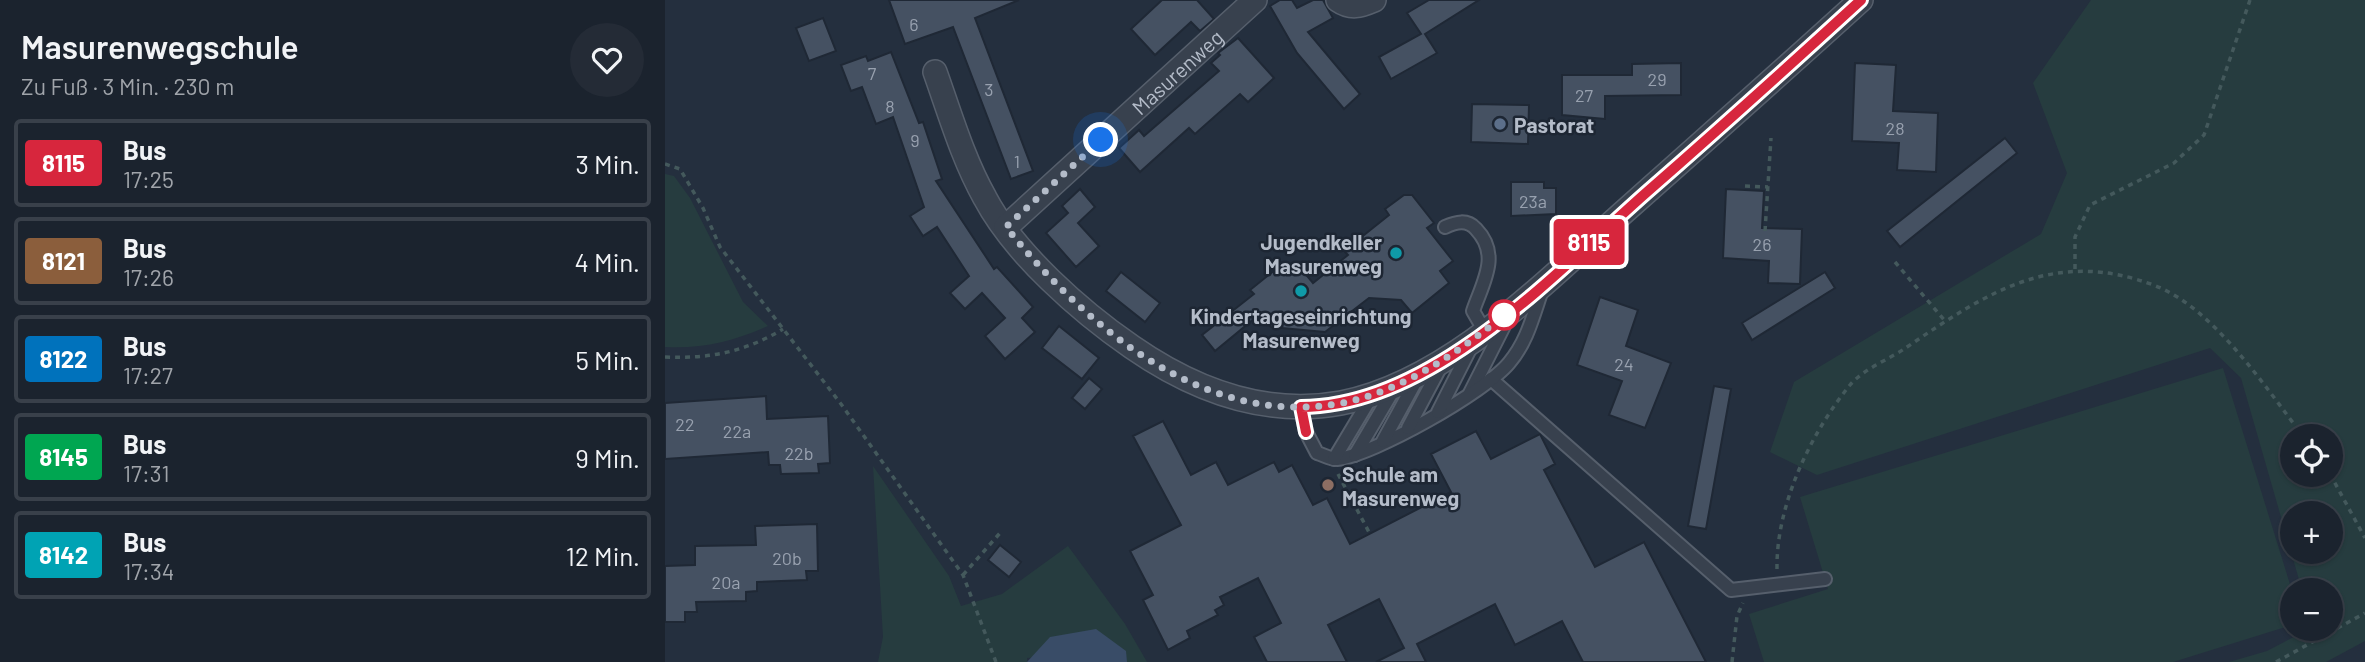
<!DOCTYPE html>
<html lang="de">
<head>
<meta charset="utf-8">
<style>
  :root { --surface:#1b232e; --page:#242b36; --text:#f1f3f6; --muted:#a0a4aa; --line:#39404a }
  body { margin:0; font-family:Barlow,sans-serif; background:var(--page); color:var(--text); height:100vh; display:flex; flex-direction:column; font-size:26px; white-space:nowrap }
  * { box-sizing:border-box; margin:0 }
  p { font-size:23px; color:var(--muted) }
  .icon { flex:none; width:38px; height:38px; fill:none; stroke:currentColor; stroke-width:2; stroke-linecap:round; stroke-linejoin:round }
  .map { position:relative; flex:1; overflow:hidden }
  .sheet { display:flex; flex-direction:column; background:var(--surface); width:665px }
  .sheet>* { flex:none }
  .badge { padding:0 14px; border-radius:5px; font-size:24px; line-height:46px }
  .controls { position:absolute; left:1615px; top:424px; display:grid; gap:14px }
  .controls a { display:grid; place-items:center; width:63px; height:63px; border-radius:50%; background:var(--surface); box-shadow:0 2px 5px #0004,0 0 0 2px var(--line); font-size:35px }
  .you { position:absolute; width:35px; height:35px; margin:-18px; border:5px solid #fff; border-radius:50%; background:#1a73e8; box-shadow:0 0 0 10px #1a73e833 }
  .map>.badge { position:absolute; translate:-50% -50%; box-shadow:0 0 0 4px #fff }
  .round { display:grid; place-items:center; flex:none; width:74px; height:74px; border-radius:37px; background:var(--page) }
  .summary { display:flex; align-items:center; justify-content:space-between; height:119px; padding:0 21px }
  h1 { font-size:33px; font-weight:600; line-height:52px }
  ul { padding:0; list-style:none }
  li { display:flex; align-items:center; gap:21px; height:88px; margin:0 14px 10px; padding:0 7px; border:4px solid var(--line); border-radius:7px }
  li div { flex:1 }
  li b { display:block; font-size:26px }
  li em { font-style:normal }
  li .badge { min-width:77px; font-weight:700; text-align:center }
  main { display:flex; flex:1; min-height:0 }
  .map>svg:first-child { display:block }
  .green { fill:#263c3f; fill-rule:evenodd }
  .water { fill:#394c67 }
  .building { fill:#455162; stroke:#1f2835; stroke-width:2 }
  .lines { fill:none; stroke-linecap:round; stroke-linejoin:round }
  .lane-casing { stroke:#565f6c; stroke-width:16 }
  .street-casing { stroke:#565f6c; stroke-width:26 }
  .path { stroke:#44595c; stroke-width:3.5; stroke-dasharray:5 5; stroke-linecap:butt }
  .lane { stroke:#38414e; stroke-width:12 }
  .street { stroke:#38414e; stroke-width:23 }
  .line-casing { stroke:#fff; stroke-width:16 }
  .line { stroke:#d7263d; stroke-width:10 }
  .walk { stroke:#b4bcc9; stroke-width:7; stroke-dasharray:0 12.6 }
  .service-dot { fill:#5c6f8a; stroke:#1d2633; stroke-width:2.5 }
  .culture-dot { fill:#0f9aa8; stroke:#1d2633; stroke-width:2.5 }
  .stop-dot { fill:#fff; stroke:#d7263d; stroke-width:3.5 }
  .education-dot { fill:#8d6e63; stroke:#1d2633; stroke-width:2.5 }
  .labels { text-anchor:middle; dominant-baseline:central; stroke-width:5; stroke-linejoin:round; paint-order:stroke }
  .number-label { font-size:18px; fill:#98a1af }
  .street-label { font-size:21px; fill:#b4bcc9; stroke:#1d2633 }
  .poi-label { font-size:21px; font-weight:bold; fill:#b4bcc9; stroke:#1d2633; text-anchor:start }
</style>
</head>
<body>
<main>
<section class="sheet">
<div class="summary"><div><h1>Masurenwegschule</h1><p>Zu Fuß · 3 Min. · 230 m</p></div><a class="round"><svg class="icon" aria-label="heart" viewBox="0 0 24 24"><path d="M12 20l-8-8c-3-5 5-10 8-4 3-6 11-1 8 4z"/></svg></a></div>
<ul>
<li><span class="badge" style="background:#d7263d;color:#fff">8115</span><div><b>Bus</b><p>17:25</p></div><em>3 Min.</em></li>
<li><span class="badge" style="background:#8b5e3c;color:#fff">8121</span><div><b>Bus</b><p>17:26</p></div><em>4 Min.</em></li>
<li><span class="badge" style="background:#0072bc;color:#fff">8122</span><div><b>Bus</b><p>17:27</p></div><em>5 Min.</em></li>
<li><span class="badge" style="background:#00a651;color:#fff">8145</span><div><b>Bus</b><p>17:31</p></div><em>9 Min.</em></li>
<li><span class="badge" style="background:#00a3b4;color:#fff">8142</span><div><b>Bus</b><p>17:34</p></div><em>12 Min.</em></li>
</ul>
</section>
<div class="map">
<svg width="1700" height="662" viewBox="0 0 1700 662">
  <rect width="100%" height="100%" fill="#242f3e"/>
  <g class="green">
    <path d="M1426,0H1700V641L1661,662H1564L1602,651L1646,628H1666V590H1637L1576,378L1545,348L1152,475L1105,452L1129,382L1376,234L1402,173L1368,83ZM1628,436H1666V474H1628ZM1628,513H1666V551H1628Z"/>
    <path d="M0,174L9,176L25,198L78,302L103,326C69,341 38,349 0,347Z"/>
    <path d="M1558,368L1628,594L1627,625L1508,662H1099L1084,614L1163,589L1135,497Z"/>
    <path d="M208,466L284,576L296,606L337,594L403,546L460,624L482,662H462L460,651L362,658V662H213L218,637Z"/>
  </g>
  <path class="water" d="M431,629L461,651L462,662H362L385,637Z"/>
  <g class="building">
    <path d="M224,0H354L310,18L368,171L346,179L288,27L240,44Z"/>
    <path d="M497,0H532L549,19L535,31L526,22L490,55L466,29Z"/>
    <path d="M615,0H627L632,8L648,0H658L668,18L643,32L695,94L679,109L632,53L605,6Z"/>
    <path d="M764,0H814L760,34L772,53L726,79L714,57L756,34L742,13Z"/>
    <path d="M158,18L171,51L144,61L131,28Z"/>
    <path d="M573,38L609,78L583,102L575,94L530,134L524,128L475,172L454,148L474,130L479,136L554,71L546,63L555,55L553,53Z"/>
    <path d="M226,52L254,123L258,122L277,179L271,181L329,269L332,267L368,307L357,318L370,332L340,359L320,336L340,318L317,293L300,309L285,293L304,276L272,227L258,236L245,216L259,207L228,117L211,124L197,87L186,91L176,65L201,56L203,61Z"/>
    <path d="M1016,63V95L940,96V119L897,115V75H967V64Z"/>
    <path d="M1190,63L1231,65L1228,111L1273,113L1271,172L1232,170L1234,143L1187,141Z"/>
    <path d="M807,104L864,105L863,144L806,142Z"/>
    <path d="M1340,138L1352,153L1235,247L1222,231Z"/>
    <path d="M846,182H879V188H891V214L846,216Z"/>
    <path d="M415,189L430,207L413,223L434,246L411,267L381,233L403,213L397,206Z"/>
    <path d="M1061,189L1099,191L1097,228L1137,229L1135,284L1103,283L1104,261L1058,258Z"/>
    <path d="M739,195H747L769,223L762,228L788,261L775,271L784,283L747,313L736,300L704,298L660,332L606,327L595,314L550,351L537,335L589,294L585,290L616,265L634,266L648,283L683,255L679,251L724,215L720,209Z"/>
    <path d="M456,272L495,303L480,322L441,291Z"/>
    <path d="M1160,272L1170,288L1087,340L1077,323Z"/>
    <path d="M935,297L973,310L961,346L1006,363L980,428L944,415L957,381L912,365Z"/>
    <path d="M394,326L434,358L417,379L377,348Z"/>
    <path d="M424,378L437,389L420,409L407,398Z"/>
    <path d="M1049,386L1066,389L1041,529L1023,526Z"/>
    <path d="M101,396L102,419L163,416L165,463L153,464L154,473L116,474L115,465H104L103,452L0,459V403Z"/>
    <path d="M498,421L526,475L551,462L563,485L609,462L614,472L627,465L648,505L662,498L685,544L786,492L766,454L811,431L826,459L875,434L890,464L879,470L930,567L979,542L1041,662H918L897,621L850,645L830,604L752,644L761,662H711L739,648L714,599L663,625L682,662H602L589,637L616,623L593,578L555,597L559,605L550,610L553,615L522,631L525,638L503,650L478,600L488,595L465,551L516,525L468,436Z"/>
    <path d="M152,524L153,571H141L142,580L92,582V591L81,592V601L31,602L32,612H20V622H0V566L30,565V546L91,545L90,526Z"/>
    <path d="M335,545L356,562L344,577L323,560Z"/>
  </g>
  <g class="lines">
    <defs>
      <g id="lane">
        <path d="M780,227C791,222 802,219 811,229C836,255 818,282 808,311L819,330"/>
        <path d="M826,379L1066,590L1160,579"/>
        <path d="M805,393L841,322"/>
        <path d="M636,407L641,432L652,453C659,455 665,459 672,459C709,455 820,392 844,363C862,342 868,316 877,290"/>
        <path d="M773,412L806,347"/>
        <path d="M743,428L777,364"/>
        <path d="M718,441L753,377"/>
        <path d="M690,455L729,389"/>
        <path d="M669,459L708,394"/>
      </g>
      <g id="street">
        <path d="M673,0C686,9 695,6 709,0"/>
        <path d="M270,72C285,114 298,159 320,198C349,253 416,312 467,347C529,390 599,417 676,403C784,382 881,281 960,211C1039,141 1118,71 1196,0"/>
        <path id="s1" d="M341,227L590,0"/>
      </g>
    </defs>
    <use href="#lane" class="lane-casing"/>
    <use href="#street" class="street-casing"/>
    <g class="path">
      <path d="M0,164L15,169L38,208L55,247L176,404L298,575L331,662"/>
      <path d="M1080,186L1103,187"/>
      <path d="M1100,231L1106,138"/>
      <path d="M1230,262L1280,321"/>
      <path d="M1410,269V237L1425,205L1509,163L1539,135L1585,0"/>
      <path d="M0,357C44,359 80,352 118,329"/>
      <path d="M673,474L705,534"/>
      <path d="M1665,474L1700,538"/>
      <path d="M1112,569C1111,506 1145,434 1185,385C1198,369 1225,359 1242,347C1323,292 1390,247 1491,286C1549,309 1601,388 1638,436"/>
      <path d="M298,575L335,533"/>
      <path d="M1067,662L1072,616L1078,603"/>
      <path d="M1611,662L1700,613"/>
    </g>
    <use href="#lane" class="lane"/>
    <use href="#street" class="street"/>
  </g>
  <g class="lines">
    <defs>
      <path id="line" d="M641,432L636,407C767,407 890,273 982,192C1054,129 1125,65 1196,0"/>
    </defs>
    <use href="#line" class="line-casing"/>
    <use href="#line" class="line"/>
    <path class="walk" d="M436,140L341,227C421,326 539,429 677,403C737,391 793,353 839,315"/>
  </g>
  <circle class="service-dot" cx="835" cy="124" r="7"/>
  <g class="culture-dot">
    <circle cx="731" cy="253" r="7"/>
    <circle cx="636" cy="291" r="7"/>
  </g>
  <circle class="stop-dot" cx="839" cy="315" r="14"/>
  <circle class="education-dot" cx="663" cy="485" r="7"/>
  <g class="labels">
    <g class="number-label">
      <text x="249" y="24">6</text>
      <text x="207" y="73">7</text>
      <text x="992" y="79">29</text>
      <text x="324" y="89">3</text>
      <text x="919" y="95">27</text>
      <text x="225" y="106">8</text>
      <text x="1230" y="128">28</text>
      <text x="250" y="140">9</text>
      <text x="352" y="161">1</text>
      <text x="868" y="201">23a</text>
      <text x="1097" y="244">26</text>
      <text x="959" y="364">24</text>
      <text x="20" y="424">22</text>
      <text x="72" y="431">22a</text>
      <text x="134" y="453">22b</text>
      <text x="122" y="558">20b</text>
      <text x="61" y="582">20a</text>
    </g>
    <g class="street-label">
      <text stroke="none"><textPath href="#s1" startOffset="231">Masurenweg</textPath></text>
    </g>
    <g class="poi-label">
      <text x="849" y="124">Pastorat</text>
      <text x="717" y="241" text-anchor="end">Jugendkeller<tspan x="717" dy="24">Masurenweg</tspan></text>
      <text x="636" y="315" text-anchor="middle">Kindertageseinrichtung<tspan x="636" dy="24">Masurenweg</tspan></text>
      <text x="677" y="473">Schule am<tspan x="677" dy="24">Masurenweg</tspan></text>
    </g>
  </g>
</svg>
<div class="controls">
<a><svg class="icon" aria-label="locate" viewBox="0 0 24 24"><circle cx="12" cy="12" r="6"/><path d="M12 2v4M12 18v4M2 12h4M18 12h4"/></svg></a>
<a>+</a>
<a>−</a>
</div>
<div class="you" style="left:436px;top:140px"></div>
<b class="badge" style="left:924px;top:242px;background:#d7263d;color:#fff">8115</b>
</div>
</main>
</body>
</html>
